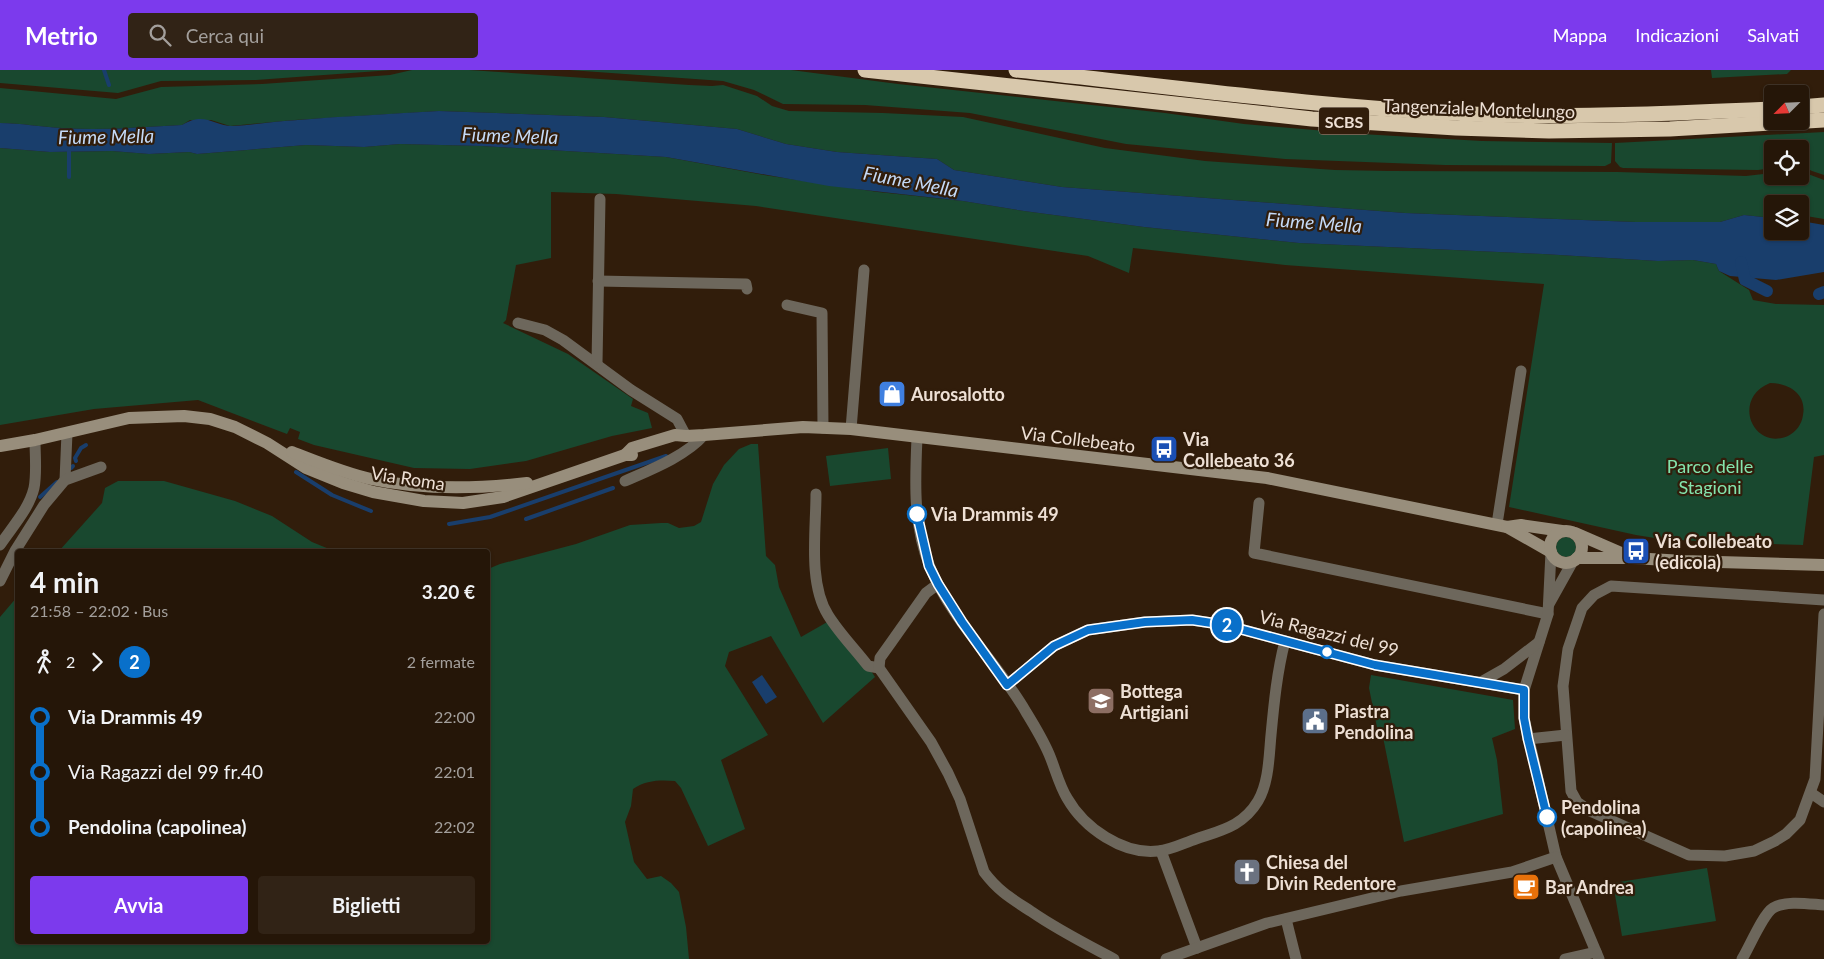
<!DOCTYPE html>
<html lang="it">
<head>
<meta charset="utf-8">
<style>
  :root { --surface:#251608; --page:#312316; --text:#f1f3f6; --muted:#a39f9c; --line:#423529; --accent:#7c3aed }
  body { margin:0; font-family:Lato,sans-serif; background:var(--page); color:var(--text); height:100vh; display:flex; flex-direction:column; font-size:19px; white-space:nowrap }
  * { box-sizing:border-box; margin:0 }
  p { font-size:16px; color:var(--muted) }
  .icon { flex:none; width:28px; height:28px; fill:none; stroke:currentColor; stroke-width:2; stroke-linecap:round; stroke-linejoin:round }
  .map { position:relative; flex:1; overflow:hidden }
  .panel { position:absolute; left:15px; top:479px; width:475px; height:395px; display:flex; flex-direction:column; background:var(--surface); border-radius:5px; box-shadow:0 1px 4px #0004,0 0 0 1px var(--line) }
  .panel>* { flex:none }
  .badge { padding:0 10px; border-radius:16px; font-size:18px; line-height:32px }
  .needle { width:32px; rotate:246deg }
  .tools { position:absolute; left:1764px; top:15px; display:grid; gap:10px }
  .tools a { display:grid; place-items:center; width:45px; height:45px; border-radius:5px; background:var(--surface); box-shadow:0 1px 4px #0004,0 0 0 1px var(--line); font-size:25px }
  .map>.badge { position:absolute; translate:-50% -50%; box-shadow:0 0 0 2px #fff }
  .legs { display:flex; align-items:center; gap:8px; height:55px; padding:0 15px; font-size:16px }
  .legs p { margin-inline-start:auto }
  .overview { display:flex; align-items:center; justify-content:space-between; height:85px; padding:0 15px }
  h1 { font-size:28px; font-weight:700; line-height:38px }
  .primary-button { display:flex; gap:10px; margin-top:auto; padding:10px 15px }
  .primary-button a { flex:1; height:58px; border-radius:5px; background:var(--accent); color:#fff; font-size:20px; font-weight:700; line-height:58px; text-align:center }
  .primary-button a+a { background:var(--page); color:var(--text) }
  ul { padding:0 15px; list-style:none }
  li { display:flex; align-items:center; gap:18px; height:55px; font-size:19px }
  li i { display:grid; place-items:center; width:8px; height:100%; margin:0 6px; background:currentColor }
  li i::after { content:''; width:12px; height:12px; margin:-6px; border:4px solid; border-radius:50%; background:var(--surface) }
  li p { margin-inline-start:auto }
  li:first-child i { background:linear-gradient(#0000 50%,currentColor 0) }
  li:last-child i { background:linear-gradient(currentColor 50%,#0000 0) }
  header { display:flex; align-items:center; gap:30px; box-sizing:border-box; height:70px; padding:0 25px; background:var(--accent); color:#fff }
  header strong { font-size:24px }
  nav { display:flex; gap:28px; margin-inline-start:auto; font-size:18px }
  .search { width:350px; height:45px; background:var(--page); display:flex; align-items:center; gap:12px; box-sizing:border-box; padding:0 18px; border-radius:5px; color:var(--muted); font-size:19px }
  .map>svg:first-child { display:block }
  .green { fill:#19482f; fill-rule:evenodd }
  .water { fill:#193e6c }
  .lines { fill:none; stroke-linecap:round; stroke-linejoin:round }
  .stream { stroke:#193e6c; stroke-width:4 }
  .canal { stroke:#193e6c; stroke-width:12 }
  .street { stroke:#6d675c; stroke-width:11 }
  .secondary { stroke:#988e7c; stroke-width:12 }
  .highway { stroke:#d8c8ac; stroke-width:15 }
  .line-1-casing { stroke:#fff; stroke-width:11 }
  .line-1 { stroke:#0970ca; stroke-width:8 }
  .stop-1-dot { fill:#fff; stroke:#0970ca; stroke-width:2.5 }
  .labels { text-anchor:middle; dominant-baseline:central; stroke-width:4.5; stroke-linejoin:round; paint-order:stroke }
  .shield { fill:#311d0b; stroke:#b5a698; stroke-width:1 }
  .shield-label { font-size:16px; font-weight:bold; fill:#eee0d5 }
  .street-label { font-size:18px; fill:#eee0d5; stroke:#311d0b }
  .poi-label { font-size:18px; font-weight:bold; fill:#eee0d5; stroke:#311d0b; text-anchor:start }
  .park-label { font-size:18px; fill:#84e4ad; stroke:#311d0b }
  .stop-label { font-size:18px; font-weight:bold; fill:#eee0d5; stroke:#311d0b; text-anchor:start }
  .water-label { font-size:19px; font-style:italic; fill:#c4daf8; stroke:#311d0b }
</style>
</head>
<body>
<header>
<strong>Metrio</strong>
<div class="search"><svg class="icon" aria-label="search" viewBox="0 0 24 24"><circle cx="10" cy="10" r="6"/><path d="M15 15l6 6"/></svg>Cerca qui</div>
<nav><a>Mappa</a><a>Indicazioni</a><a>Salvati</a></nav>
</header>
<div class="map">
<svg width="1824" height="889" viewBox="0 0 1824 889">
  <rect width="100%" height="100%" fill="#311d0b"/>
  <g class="green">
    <path d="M0,0H392L256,10L161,11L118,23L0,13Z"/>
    <path d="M412,0H469L689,15L712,16L723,15L757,26L772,36L789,41L883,43L963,47L1105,78L1205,91L1335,100L1389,101L1618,102L1746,106L1772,103V106H1800V101L1824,110V149L1800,145V134H1772V144L1763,147L1744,145L1720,152H1635L1405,143L1062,117L954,100L937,89L837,82L786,74L737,59L604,47L439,41L295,50L230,56L211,50H190L182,55C142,57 101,61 62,58C41,57 21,53 0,53V18L116,29L161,17L262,14L390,5Z"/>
    <path d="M569,0H791L898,14L1165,43L1244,54L1361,64L1482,71L1612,73L1611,93L1605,96L1445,95L1285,89L1126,74L970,43L865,35L783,34L754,20L723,11Z"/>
    <path d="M1711,0H1791L1787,4L1712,8Z"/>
    <path d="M1824,62V105L1812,101L1800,95V79H1772V98L1758,100L1623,98L1620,97L1615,91V73Z"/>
    <path d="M400,74L482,76L666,87L764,105L878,122L963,131L1024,141L1144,157L1299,173L1543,184L1658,191L1693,190L1716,194L1719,201L1749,220L1753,230L1776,234L1824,235V385L1814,387L1803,475L1743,473V467H1734V473L1661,469L1636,465L1509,437L1544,214L1285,195L1133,178L1129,203L1088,186L756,136L616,124L551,122V188L516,195L506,250L503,253L568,284L633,329L631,336L648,343L652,358L612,366L526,391L470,399L414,398L314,375L298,369L300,362L290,358L287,364L198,330L94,339L0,355V78L50,82L112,81L149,84L189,82L197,84L306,75L364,77ZM1770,313C1789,313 1807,324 1803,345C1802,354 1796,362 1788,366C1753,381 1731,329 1770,313Z"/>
    <path d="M751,374H758L766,486L775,495L779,517L801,567L836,547L875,607L823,653L771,566L729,582L725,596L768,665L721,690L745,759L708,776L681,718L675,711C660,710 646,710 633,719L631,736L625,752L634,792L647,809L661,806L671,813L679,822L686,857L689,889H0V547L17,527L18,871H488V499L500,494L576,474L630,455L661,453H668L679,458L694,456L701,452L713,414L724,395L739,379Z"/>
    <path d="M888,378L891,409L830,416L826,386Z"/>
    <path d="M118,411H164L235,431L272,446L312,472L334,481H59L102,433L105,418Z"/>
    <circle cx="1566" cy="477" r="10"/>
    <path d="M1371,605L1513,630L1515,659L1492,668L1497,690L1503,744L1404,772L1383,667H1379L1369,618Z"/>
    <path d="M1707,798L1716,851L1622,866L1613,813Z"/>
  </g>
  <g class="water">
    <path d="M439,41L604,47L737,59L786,74L837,82L937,89L954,100L1062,117L1405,143L1635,152H1720L1744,145L1763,147L1772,144V161H1800L1801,145V151L1824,155V202L1776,210L1730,206L1719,201L1716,194L1693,190L1658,191L1543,184L1299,173L1144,157L1024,141L963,131L829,116L666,87L482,76L400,74L364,77L306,75L197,84L189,82L149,84L112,81L50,82L0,78V53C21,53 41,57 62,58C101,61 142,57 182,55C205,41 213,56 233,56C254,55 276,51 298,50C345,46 392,44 439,41Z"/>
    <path d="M762,605L777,627L766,634L752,612Z"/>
  </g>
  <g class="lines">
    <g class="stream">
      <path d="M104,0L109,15"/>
      <path d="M69,107V79"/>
      <path d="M76,391L75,388L81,378L86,375"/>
      <path d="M71,398L73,396"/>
      <path d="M296,402L332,425L371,441"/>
      <path d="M40,427L57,412"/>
      <path d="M526,449L613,418"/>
      <path d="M449,454L490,447L666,386"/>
    </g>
    <g class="canal">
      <path d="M1741,192L1745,210L1767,221"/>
      <path d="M1819,224L1824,222"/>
    </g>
    <g class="street">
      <path d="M598,211L746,214L747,219"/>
      <path d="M787,235L822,243L823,358"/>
      <path d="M518,253L545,260L563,270L631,320L677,349L686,366"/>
      <path d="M597,293L600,129"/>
      <path d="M851,359L864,200"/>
      <path d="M917,368C915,411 913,456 930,497C951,550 998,593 1026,642C1034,655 1043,670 1049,684C1055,698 1059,715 1067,728C1084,758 1123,785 1158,781C1171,780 1184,773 1196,769C1222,760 1243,756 1258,731C1269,712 1269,686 1271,665C1274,633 1277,602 1285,571"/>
      <path d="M65,410L67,363"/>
      <path d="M625,411C650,400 686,386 704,365"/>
      <path d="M816,424C816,460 808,513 828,545C839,563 855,579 868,596L879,598"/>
      <path d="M1259,433L1254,483L1548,544"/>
      <path d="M1497,454L1521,301"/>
      <path d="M0,475C12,457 29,439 34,418C37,403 35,386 35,370"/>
      <path d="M1551,482L1548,544L1524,620V648L1556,787L1599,889"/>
      <path d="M0,511L15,481L44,435L65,410L101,397"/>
      <path d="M938,514L926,523L890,574L880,588L879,598L931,672L948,703L960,729L984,802C999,822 1012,829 1032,842C1058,860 1086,874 1114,889"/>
      <path d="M1824,530L1611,516L1594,525L1582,538L1568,579L1563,616L1571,721L1577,732L1590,741L1689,785L1725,786L1754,781L1775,771L1786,764L1800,750L1815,709L1824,544"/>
      <path d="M1549,534L1573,491"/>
      <path d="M1481,612L1504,599L1539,572"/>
      <path d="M1007,615L1054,576L1088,560L1145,552L1192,550L1225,555L1375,595L1524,620"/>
      <path d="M1528,669L1566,665"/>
      <path d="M1811,723L1824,732"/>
      <path d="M1161,781L1197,878"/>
      <path d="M1286,849L1296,889"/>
      <path d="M1166,889L1267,853L1401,821L1512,802L1556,787"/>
      <path d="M1565,889L1596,882"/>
      <path d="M1742,889C1749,878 1763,844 1773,838C1786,830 1809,834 1824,835"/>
    </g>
    <g class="secondary">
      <path d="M0,376L35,370L129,348L184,346L210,349L235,357L267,373L306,398L343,413L373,422L424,431L463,433L503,427L625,385H632"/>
      <path d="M292,382C318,392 344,403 371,409C422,420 475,419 527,413"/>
      <path d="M625,385L632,378L675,365L686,366L704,365L803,357L851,359L1267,408L1507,457L1551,482"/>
      <path d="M1507,457L1521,455L1562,461"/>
      <circle cx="1566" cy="477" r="16"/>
      <path d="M1575,463L1628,486"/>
      <path d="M1577,488H1632L1684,491L1824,495"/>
    </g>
    <g class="highway">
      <path d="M865,0L1312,49L1456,58L1549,61L1670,59L1824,50"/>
      <path d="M1016,0C1176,17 1337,40 1498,45C1590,47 1681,43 1772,39"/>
      <path d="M1800,37L1824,35"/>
    </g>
  </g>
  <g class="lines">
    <defs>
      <path id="line-1" d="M917,444L929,496L938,514L962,552L1007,615L1054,576L1088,560L1145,552L1192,550L1225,555L1375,595L1524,620V648L1528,669L1547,747"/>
    </defs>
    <use href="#line-1" class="line-1-casing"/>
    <use href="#line-1" class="line-1"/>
  </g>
  <defs>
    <symbol id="shop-square" viewBox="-11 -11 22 22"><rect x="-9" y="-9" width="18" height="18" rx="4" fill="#3f7fe0" stroke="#311d0b"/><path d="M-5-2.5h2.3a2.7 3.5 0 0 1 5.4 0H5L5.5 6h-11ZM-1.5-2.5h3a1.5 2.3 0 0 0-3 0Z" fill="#fff"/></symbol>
    <symbol id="bus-square" viewBox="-11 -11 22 22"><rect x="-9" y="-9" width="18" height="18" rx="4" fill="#1a4fb4" stroke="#311d0b"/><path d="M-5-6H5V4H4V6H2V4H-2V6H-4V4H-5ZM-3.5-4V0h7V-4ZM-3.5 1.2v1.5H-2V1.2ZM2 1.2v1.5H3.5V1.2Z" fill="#fff"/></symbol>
    <symbol id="school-square" viewBox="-11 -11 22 22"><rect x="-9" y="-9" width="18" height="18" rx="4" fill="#8d6e63" stroke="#311d0b"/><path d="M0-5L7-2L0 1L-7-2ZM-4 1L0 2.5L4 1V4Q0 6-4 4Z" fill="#fff"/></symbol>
    <symbol id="civic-square" viewBox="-11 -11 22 22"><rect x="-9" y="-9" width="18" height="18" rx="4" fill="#5c6f8a" stroke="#311d0b"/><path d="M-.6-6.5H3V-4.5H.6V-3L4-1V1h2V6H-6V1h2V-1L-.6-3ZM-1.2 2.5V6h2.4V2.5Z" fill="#fff"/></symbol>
    <symbol id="church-square" viewBox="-11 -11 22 22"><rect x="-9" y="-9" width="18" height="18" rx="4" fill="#6b7280" stroke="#311d0b"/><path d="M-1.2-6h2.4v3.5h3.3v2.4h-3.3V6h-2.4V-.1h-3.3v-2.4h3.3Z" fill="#fff"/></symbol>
    <symbol id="cafe-square" viewBox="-11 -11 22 22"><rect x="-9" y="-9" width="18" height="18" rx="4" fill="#e8710a" stroke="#311d0b"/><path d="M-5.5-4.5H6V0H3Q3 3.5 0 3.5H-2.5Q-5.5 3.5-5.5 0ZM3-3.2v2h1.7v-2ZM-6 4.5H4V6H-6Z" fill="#fff"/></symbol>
  </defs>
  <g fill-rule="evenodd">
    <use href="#shop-square" x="876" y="308" width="32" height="32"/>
    <use href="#bus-square" x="1148" y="363" width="32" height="32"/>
    <use href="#bus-square" x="1620" y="465" width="32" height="32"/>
    <use href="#school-square" x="1085" y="615" width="32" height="32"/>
    <use href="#civic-square" x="1299" y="635" width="32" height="32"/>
    <use href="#church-square" x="1231" y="786" width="32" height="32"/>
    <use href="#cafe-square" x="1510" y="801" width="32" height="32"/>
  </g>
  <g class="stop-1-dot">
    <circle cx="917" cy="444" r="9"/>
    <circle cx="1327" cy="582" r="6"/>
    <circle cx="1547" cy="747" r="9"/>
  </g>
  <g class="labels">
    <rect class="shield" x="1319" y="37.5" width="50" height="27" rx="4"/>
    <g class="shield-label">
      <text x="1344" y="51">SCBS</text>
    </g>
    <g class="street-label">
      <text transform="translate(1479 38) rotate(2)">Tangenziale Montelungo</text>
      <text transform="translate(1078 369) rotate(7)">Via Collebeato</text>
      <text transform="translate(408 408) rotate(9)">Via Roma</text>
      <text transform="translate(1329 563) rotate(14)">Via Ragazzi del 99</text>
    </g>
    <g class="poi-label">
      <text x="911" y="324">Aurosalotto</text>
      <text x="1183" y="369">Via<tspan x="1183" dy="21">Collebeato 36</tspan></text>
      <text x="1655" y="471">Via Collebeato<tspan x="1655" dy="21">(edicola)</tspan></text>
      <text x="1120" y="621">Bottega<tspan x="1120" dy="21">Artigiani</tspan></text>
      <text x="1334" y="641">Piastra<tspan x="1334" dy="21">Pendolina</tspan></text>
      <text x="1266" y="792">Chiesa del<tspan x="1266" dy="21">Divin Redentore</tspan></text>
      <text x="1545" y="817">Bar Andrea</text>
    </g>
    <g class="park-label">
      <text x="1710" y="396">Parco delle<tspan x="1710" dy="21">Stagioni</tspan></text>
    </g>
    <g class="stop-label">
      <text x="931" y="444">Via Drammis 49</text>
      <text x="1561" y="737">Pendolina<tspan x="1561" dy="21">(capolinea)</tspan></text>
    </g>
    <g class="water-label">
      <text transform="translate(510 65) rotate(2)">Fiume Mella</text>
      <text transform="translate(106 66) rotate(-1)">Fiume Mella</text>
      <text transform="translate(911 111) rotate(11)">Fiume Mella</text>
      <text transform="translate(1314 152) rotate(4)">Fiume Mella</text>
    </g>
  </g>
</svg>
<div class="tools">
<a><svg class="needle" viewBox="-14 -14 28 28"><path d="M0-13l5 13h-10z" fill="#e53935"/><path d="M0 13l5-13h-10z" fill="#a39f9c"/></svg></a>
<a><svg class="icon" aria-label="locate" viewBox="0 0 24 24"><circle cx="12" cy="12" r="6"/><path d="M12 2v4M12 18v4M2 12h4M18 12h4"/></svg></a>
<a><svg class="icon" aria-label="layers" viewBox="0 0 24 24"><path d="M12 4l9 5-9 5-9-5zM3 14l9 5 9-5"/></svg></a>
</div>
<b class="badge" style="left:1227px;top:555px;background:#0970ca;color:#fff">2</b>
<section class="panel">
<div class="overview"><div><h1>4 min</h1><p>21:58 – 22:02 · Bus</p></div><b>3.20 €</b></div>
<div class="legs"><svg class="icon" aria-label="walk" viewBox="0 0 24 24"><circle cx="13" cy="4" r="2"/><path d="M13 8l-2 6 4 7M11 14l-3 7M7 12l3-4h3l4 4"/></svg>2<svg class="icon" aria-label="forward" viewBox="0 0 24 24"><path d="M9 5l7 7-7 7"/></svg><b class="badge" style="background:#0970ca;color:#fff">2</b><p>2 fermate</p></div>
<ul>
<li><i style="color:#0970ca"></i><b>Via Drammis 49</b><p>22:00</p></li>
<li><i style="color:#0970ca"></i><span>Via Ragazzi del 99 fr.40</span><p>22:01</p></li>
<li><i style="color:#0970ca"></i><b>Pendolina (capolinea)</b><p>22:02</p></li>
</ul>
<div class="primary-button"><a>Avvia</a><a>Biglietti</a></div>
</section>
</div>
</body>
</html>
